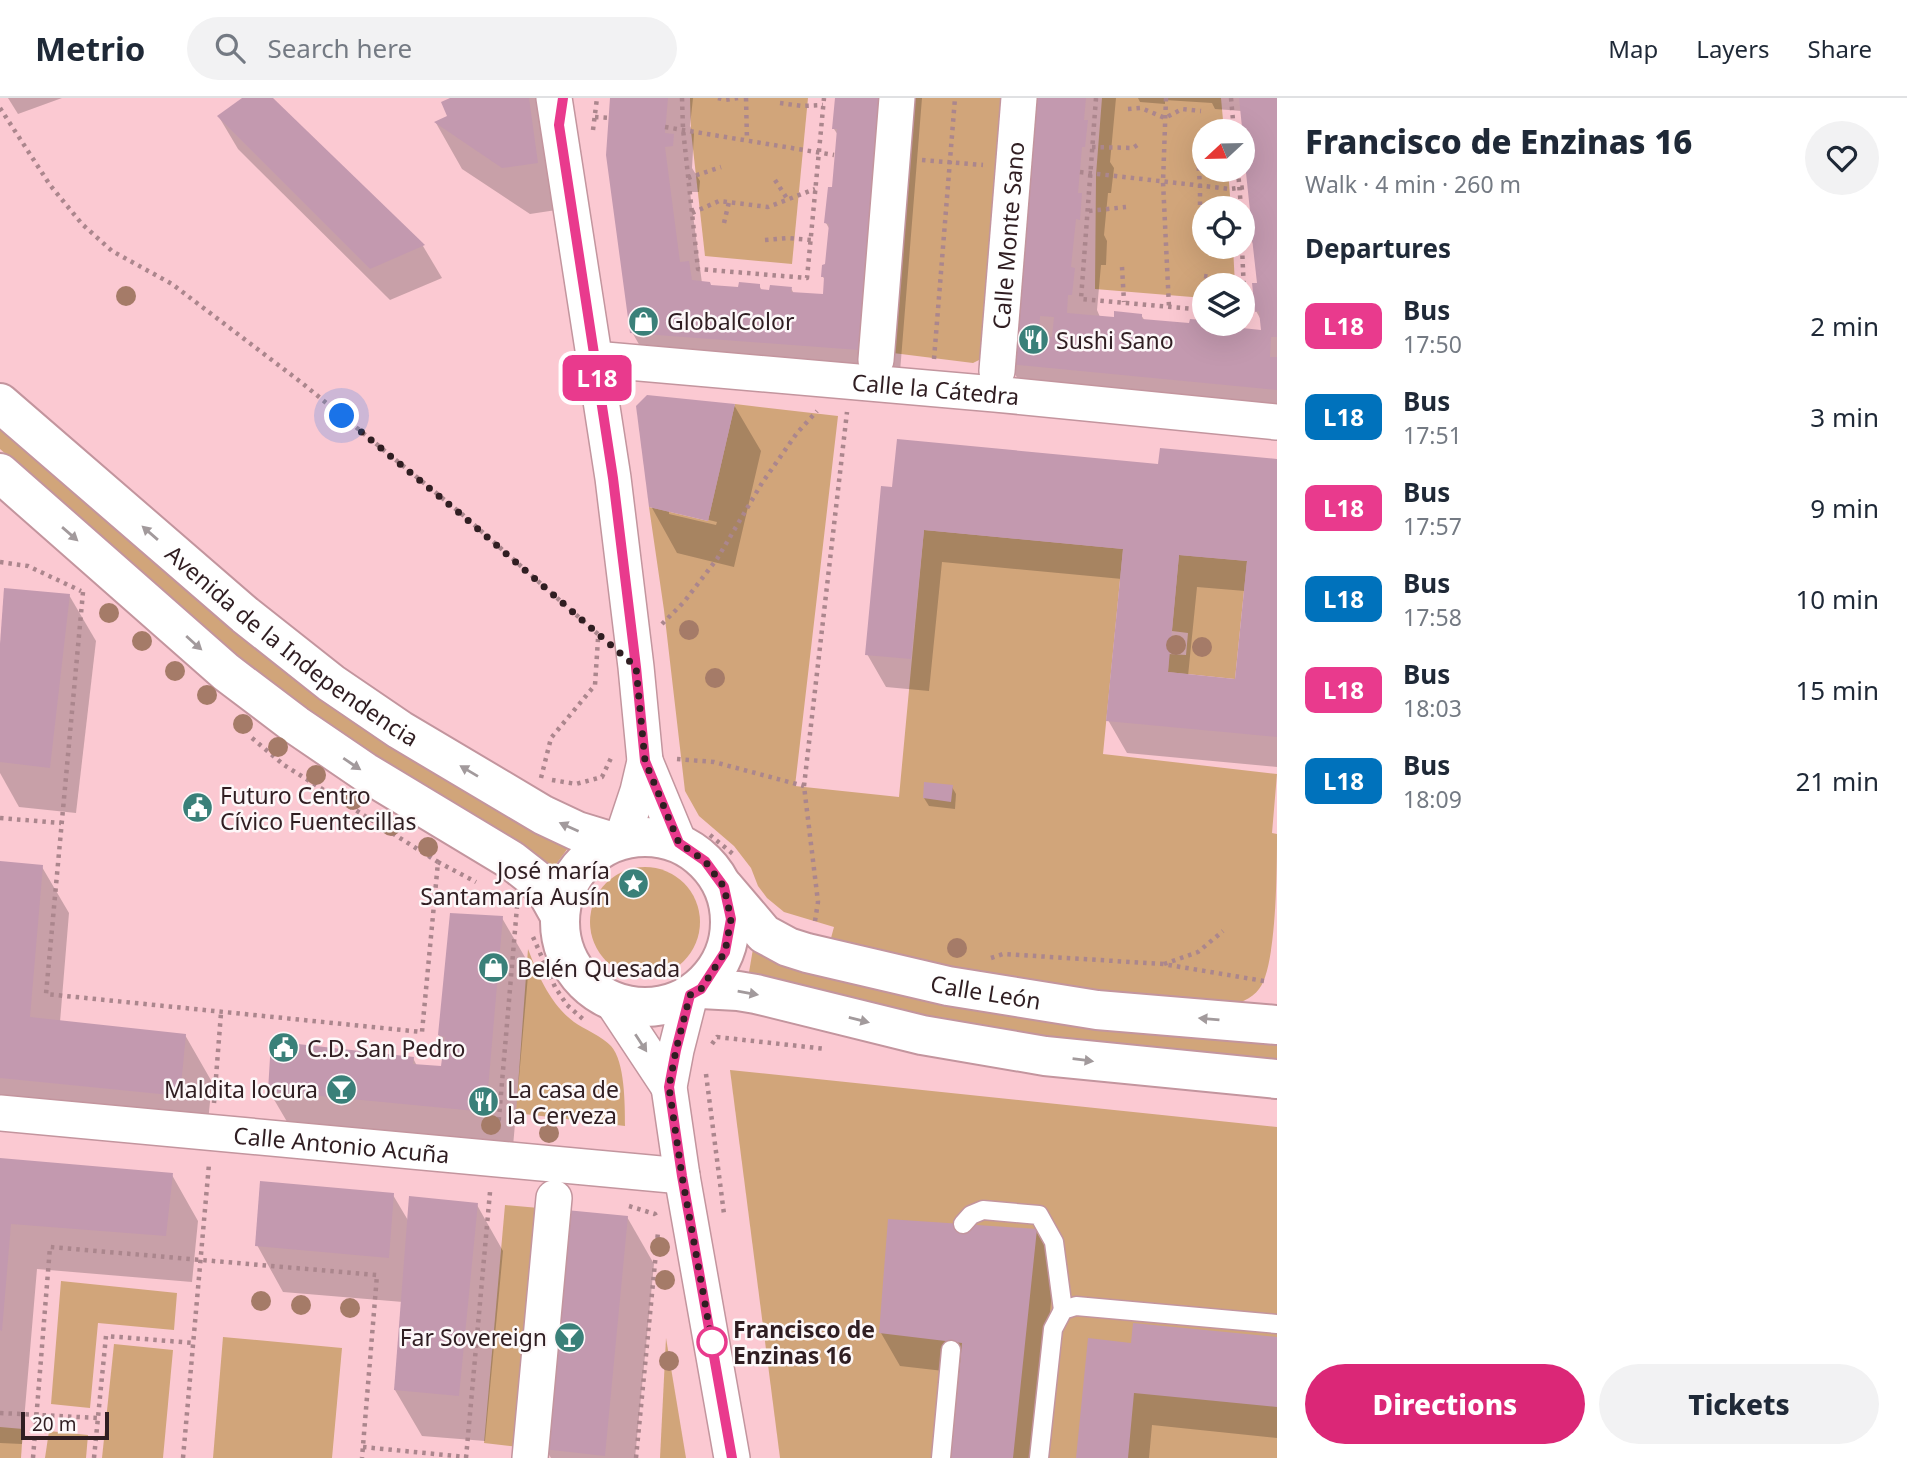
<!DOCTYPE html>
<html lang="en">
<head>
<meta charset="utf-8">
<style>
  :root { --surface:#fff; --page:#f2f2f3; --text:#1f2937; --muted:#747a83; --line:#e0e1e3; --accent:#db2777 }
  body { margin:0; font-family:"Noto Sans",sans-serif; background:var(--page); color:var(--text); height:100vh; display:flex; flex-direction:column; font-size:26px; white-space:nowrap }
  * { box-sizing:border-box; margin:0 }
  p { font-size:23px; color:var(--muted) }
  .icon { flex:none; width:38px; height:38px; fill:none; stroke:currentColor; stroke-width:2; stroke-linecap:round; stroke-linejoin:round }
  .map { position:relative; flex:1; overflow:hidden }
  .panel { display:flex; flex-direction:column; background:var(--surface); width:630px }
  .panel>* { flex:none }
  .badge { padding:0 14px; border-radius:10px; font-size:24px; line-height:46px }
  .needle { width:46px; rotate:248deg }
  .tools { position:absolute; left:1192px; top:21px; display:grid; gap:14px }
  .tools a { display:grid; place-items:center; width:63px; height:63px; border-radius:50%; background:var(--surface); box-shadow:0 7px 28px #0002; font-size:35px }
  .scale { position:absolute; left:21px; bottom:18px; width:88px; box-sizing:border-box; padding-left:7px; border:4px solid #301e22; border-top:0; font-size:19px; line-height:24px; white-space:nowrap; color:#301e22; -webkit-text-stroke:5px #fdf8f9; paint-order:stroke }
  .you { position:absolute; width:35px; height:35px; margin:-18px; border:5px solid #fff; border-radius:50%; background:#1a73e8; box-shadow:0 0 0 10px #1a73e833 }
  .map>.badge { position:absolute; translate:-50% -50%; box-shadow:0 0 0 4px #fff }
  h2 { padding:0 28px; font-size:26px; line-height:63px }
  .round { display:grid; place-items:center; flex:none; width:74px; height:74px; border-radius:37px; background:var(--page) }
  .headline { display:flex; align-items:center; justify-content:space-between; height:119px; padding:0 28px }
  h1 { font-size:33px; font-weight:800; line-height:52px }
  .button { display:flex; gap:14px; margin-top:auto; padding:14px 28px }
  .button a { flex:1; height:80px; border-radius:42px; background:var(--accent); color:#fff; font-size:28px; font-weight:800; line-height:80px; text-align:center }
  .button a+a { background:var(--page); color:var(--text) }
  ul { padding:0; list-style:none }
  li { display:flex; align-items:center; gap:21px; height:91px; padding:0 28px }
  li div { flex:1 }
  li b { display:block; font-size:26px }
  li em { font-style:normal }
  li .badge { min-width:77px; font-weight:700; text-align:center }
  header { display:flex; align-items:center; gap:42px; box-sizing:border-box; height:98px; padding:0 35px; background:var(--surface); border-bottom:2px solid var(--line) }
  header strong { font-size:33px }
  nav { display:flex; gap:38px; margin-inline-start:auto; font-size:24px }
  .search { width:490px; height:63px; background:var(--page); display:flex; align-items:center; gap:18px; box-sizing:border-box; padding:0 24px; border-radius:38px; color:var(--muted); font-size:26px }
  main { display:flex; flex:1; min-height:0 }
  .map>svg:first-child { display:block }
  .green { fill:#d1a57a }
  .shadow { fill:#0003; fill-rule:evenodd }
  .building { fill:#c399af; fill-rule:evenodd }
  .lines { fill:none; stroke-linecap:round; stroke-linejoin:round }
  .lane-casing { stroke:#c3959e; stroke-width:21 }
  .street-casing { stroke:#c3959e; stroke-width:38 }
  .secondary-casing { stroke:#c3959e; stroke-width:42 }
  .path { stroke:#ab868d; stroke-width:4.5; stroke-dasharray:3.5 5; stroke-linecap:butt }
  .lane { stroke:#fff; stroke-width:18 }
  .street { stroke:#fff; stroke-width:35 }
  .secondary { stroke:#fff; stroke-width:38 }
  .tree { fill:#a57b68 }
  .oneway { fill:#a29a9c }
  .line-casing { stroke:#fff; stroke-width:16 }
  .line { stroke:#e93a8d; stroke-width:10 }
  .walk { stroke:#301e22; stroke-width:7; stroke-dasharray:0 12.6 }
  .stop-dot { fill:#fff; stroke:#e93a8d; stroke-width:3.5 }
  .labels { text-anchor:middle; dominant-baseline:central; stroke-width:5; stroke-linejoin:round; paint-order:stroke }
  .street-label { font-size:23px; fill:#301e22; stroke:#fdf8f9 }
  .poi-label { font-size:23px; fill:#301e22; stroke:#fdf8f9; text-anchor:start }
  .stop-label { font-size:23px; font-weight:bold; fill:#301e22; stroke:#fdf8f9; text-anchor:start }
</style>
</head>
<body>
<header>
<strong>Metrio</strong>
<div class="search"><svg class="icon" aria-label="search" viewBox="0 0 24 24"><circle cx="10" cy="10" r="6"/><path d="M15 15l6 6"/></svg>Search here</div>
<nav><a>Map</a><a>Layers</a><a>Share</a></nav>
</header>
<main>
<div class="map">
<svg width="1277" height="1360" viewBox="0 0 1277 1360">
  <rect width="100%" height="100%" fill="#fbc9d2"/>
  <g class="green">
    <path d="M690,0H808L792,166L705,158L691,33Z"/>
    <path d="M903,0H1011L987,258L973,265L893,255Z"/>
    <path d="M1102,0H1221L1224,33H1204V72H1228L1231,110H1204V149H1233L1235,187H1204V200L1095,191L1096,77Z"/>
    <path d="M735,306L838,318L795,688L899,699L924,432L1123,451L1103,656L1277,676L1272,735L1277,736C1277,767 1277,869 1259,891C1252,901 1238,906 1226,908C1157,900 1088,892 1019,882C956,873 891,862 831,840L834,829L784,814L767,800L758,788L751,770L734,748L699,718L685,693L664,512L649,409L708,423Z"/>
    <path d="M0,323L489,702L568,750L554,769L516,744L354,645L271,585L205,530L0,351Z"/>
    <path d="M1179,457L1247,463L1235,581L1168,574L1169,556L1186,557L1188,535L1172,533Z"/>
    <circle cx="645" cy="824" r="55"/>
    <path d="M528,851C538,877 550,906 574,924C584,931 603,939 611,948C625,963 625,1007 625,1028L516,1015Z"/>
    <path d="M753,851L1277,946V965L1074,945L954,927L748,880Z"/>
    <path d="M730,972L1277,1029V1360H780Z"/>
    <path d="M505,1107L539,1110L518,1349L484,1345Z"/>
    <path d="M61,1183L177,1195L174,1232L98,1225L90,1310L51,1306Z"/>
    <path d="M223,1239L342,1250L332,1360H213Z"/>
    <path d="M666,1240L686,1360H660Z"/>
    <path d="M114,1246L173,1252L163,1360H102Z"/>
    <path d="M0,1329L23,1331L21,1360H0Z"/>
    <path d="M49,1333L88,1337L86,1360H45Z"/>
  </g>
  <g class="shadow">
    <path d="M8,0H62L18,16Z"/>
    <path d="M245,0H271L423,148L442,180L390,202L238,51L219,19Z"/>
    <path d="M455,0H549L563,111L530,116L462,71L436,25L449,19Z"/>
    <path d="M612,0H693L690,28L694,36L692,70L700,83L699,94H690L702,185L711,189L739,191L759,187L762,193L791,190L794,196L825,198L826,183L823,179L827,168L830,132L826,125L834,91L838,37L834,31L836,0H922L898,299L658,280L632,234Z"/>
    <path d="M1029,0H1116L1110,64L1114,70L1111,95H1108L1104,137L1107,143L1106,167H1101L1097,212L1100,219L1116,221L1141,217L1145,223L1191,227L1204,224V226H1215L1217,229L1263,234L1261,222L1256,213L1259,187L1255,149L1250,140L1252,115L1248,75L1242,66V41H1245L1242,13L1215,11L1212,5L1165,2V6L1140,4L1138,0H1277V335L1036,312L1009,266Z"/>
    <path d="M734,307L761,353L734,469L677,455L651,408ZM669,412L717,424L716,427L669,416Z"/>
    <path d="M1161,352L1277,363V669L1127,655L1108,622L1122,481L942,464L929,593L886,589L867,556L894,391L1159,368ZM1197,489L1245,493L1237,583L1188,578Z"/>
    <path d="M69,497L96,543L76,715L19,709L0,675V569Z"/>
    <path d="M952,689L956,696L955,711L929,708L924,700Z"/>
    <path d="M0,764L42,769L69,815L60,924L185,937L212,984L206,1044L0,1013Z"/>
    <path d="M502,820L529,866L512,1060L296,1039L269,993L413,960L417,968L443,970L446,947L439,937Z"/>
    <path d="M0,1062L172,1077L198,1123L192,1184L37,1171L22,1346L0,1345Z"/>
    <path d="M393,1097L409,1124L477,1107L503,1153L485,1343L422,1338L395,1292L403,1204L283,1194L257,1147Z"/>
    <path d="M627,1119L654,1166L635,1360H551L545,1350Z"/>
    <path d="M1036,1133L1055,1165L1035,1360H953L961,1275L900,1268L881,1235Z"/>
    <path d="M1135,1227L1277,1241V1340L1152,1327L1149,1360H1077L1133,1247Z"/>
  </g>
  <g class="building">
    <path d="M242,0H273L425,147L370,171L217,18Z"/>
    <path d="M450,0H529L538,65L502,70L434,24L447,18L441,4Z"/>
    <path d="M610,0H668L665,35L674,36L673,48L665,49L680,164L689,163L692,182L710,184L711,187L738,189L739,184L760,186V191L769,192L770,187L792,189L791,194L823,196L824,179H821L822,167L825,166L829,126L824,125L828,89H832L837,31H832L835,0H892L872,253L630,235L606,57Z"/>
    <path d="M1027,0H1086L1084,22H1088L1085,49H1082L1078,95H1082L1080,122L1076,121L1071,169L1075,170L1072,197H1068L1067,215L1114,219V213L1142,216V221L1189,225L1190,221L1204,222V226L1261,232L1259,213L1255,214L1252,185H1257L1252,140L1248,141L1245,113H1250L1245,65L1242,66L1243,39L1239,0H1277V239H1271L1270,259H1277V292L1007,266ZM1040,218L1054,219L1052,239L1039,238Z"/>
    <path d="M647,297L735,306L708,423L649,409L636,308Z"/>
    <path d="M897,341L1158,366L1160,350L1277,361V639L1106,623L1123,451L924,432L911,561L865,557L881,388L892,389ZM1179,457L1247,463L1235,581L1168,574Z"/>
    <path d="M4,490L70,496L50,670L0,664V546Z"/>
    <path d="M924,684L953,687L951,704L923,700Z"/>
    <path d="M0,763L43,767L30,919L186,936L180,998L0,980Z"/>
    <path d="M450,815L503,818L486,1014L268,993L271,943L414,959L413,966L441,968L445,939L438,937Z"/>
    <path d="M0,1060L173,1075L166,1138L11,1126L2,1233L0,1232Z"/>
    <path d="M260,1083L394,1095L389,1160L255,1148Z"/>
    <path d="M409,1098L478,1105L459,1298L394,1292Z"/>
    <path d="M566,1112L628,1118L605,1358L543,1351Z"/>
    <path d="M888,1121L1037,1131L1013,1360H951L962,1245L879,1235Z"/>
    <path d="M1133,1225L1277,1239V1309L1134,1295L1128,1360H1076L1088,1240L1131,1245Z"/>
  </g>
  <g class="lines">
    <defs>
      <g id="lane">
        <path d="M963,1126L971,1117L983,1112L1039,1117L1054,1144L1063,1212"/>
        <path d="M941,1360L951,1252"/>
        <path d="M1039,1360L1053,1231L1063,1212L1076,1208L1277,1226"/>
      </g>
      <g id="street">
        <path d="M554,0L613,380L636,569L645,663L638,693L622,741"/>
        <path id="s1" d="M594,261L995,296L1277,324"/>
        <path d="M876,262L897,0"/>
        <path id="s2" d="M997,273L1019,0"/>
        <path d="M645,663L679,745"/>
        <path d="M690,897L676,952L669,989L682,1078L732,1360"/>
        <path d="M612,903L669,989"/>
        <path id="s3" d="M0,1015L682,1078"/>
        <path d="M530,1360L554,1100"/>
      </g>
      <g id="secondary">
        <path id="s4" d="M0,305L245,517L331,585L400,632L543,717L577,733L613,744"/>
        <path d="M0,375L226,574L296,627L365,674L511,762L534,780L546,793L560,818"/>
        <circle cx="645" cy="824" r="85"/>
        <path id="s5" d="M724,789L764,836L788,849L807,855L948,888L1097,912L1277,927"/>
        <path d="M701,891L738,893L756,896L922,937L1045,958L1277,981"/>
      </g>
    </defs>
    <use href="#lane" class="lane-casing"/>
    <use href="#street" class="street-casing"/>
    <use href="#secondary" class="secondary-casing"/>
    <g class="path">
      <path d="M682,0L683,31L698,171L807,180L824,0"/>
      <path d="M718,0L725,2L738,0"/>
      <path d="M746,0L747,42"/>
      <path d="M1096,0L1081,201L1204,212"/>
      <path d="M1166,0L1163,84L1169,209"/>
      <path d="M1231,0L1234,33"/>
      <path d="M780,5L802,8L823,7"/>
      <path d="M0,10L50,87L82,126L112,153L172,186L302,285L463,417L599,537"/>
      <path d="M1128,11L1141,10L1165,20L1182,11L1201,13"/>
      <path d="M595,19L609,20"/>
      <path d="M665,29L834,57"/>
      <path d="M593,32L597,0"/>
      <path d="M1197,44L1200,88V123"/>
      <path d="M1092,49L1133,50L1139,46"/>
      <path d="M922,62L983,67"/>
      <path d="M1238,72L1241,110"/>
      <path d="M1080,74L1230,91L1247,89"/>
      <path d="M688,80L721,69"/>
      <path d="M775,82L788,102"/>
      <path d="M1089,113L1126,109"/>
      <path d="M692,115L719,103L768,109L815,91"/>
      <path d="M724,125L729,104"/>
      <path d="M765,142L788,140L811,142"/>
      <path d="M1242,149L1245,216H1242"/>
      <path d="M1122,169L1124,204"/>
      <path d="M1204,178L1244,184"/>
      <path d="M934,261L955,0"/>
      <path d="M0,464L28,468L81,493"/>
      <path d="M83,494L46,896L422,934L438,764L476,784"/>
      <path d="M662,526L684,504L717,461L762,385L797,335L817,313"/>
      <path d="M252,640L284,667L438,764"/>
      <path d="M677,661L714,664L804,688"/>
      <path d="M541,680L551,640L595,587L598,541"/>
      <path d="M552,682L576,686L602,679L611,660"/>
      <path d="M0,720L61,725"/>
      <path d="M710,737L733,756"/>
      <path d="M815,823L818,804L804,688L847,314"/>
      <path d="M533,839L555,889L567,907L584,922"/>
      <path d="M991,860L1003,856L1163,866L1264,883"/>
      <path d="M1164,866L1198,854L1223,833"/>
      <path d="M712,946L717,939L826,951"/>
      <path d="M706,976L724,1116"/>
      <path d="M214,1005L221,915"/>
      <path d="M498,1031L517,809"/>
      <path d="M629,1108L655,1116L656,1118"/>
      <path d="M0,1315L98,1320"/>
      <path d="M363,1349L466,1359"/>
      <path d="M33,1360L50,1149L377,1177L362,1360"/>
      <path d="M94,1360L106,1238L194,1245"/>
      <path d="M183,1360L209,1066"/>
      <path d="M466,1360L490,1094"/>
      <path d="M636,1360L658,1134"/>
    </g>
    <use href="#lane" class="lane"/>
    <use href="#street" class="street"/>
    <use href="#secondary" class="secondary"/>
  </g>
  <g class="tree">
    <circle cx="126" cy="198" r="10"/>
    <circle cx="109" cy="515" r="10"/>
    <circle cx="689" cy="532" r="10"/>
    <circle cx="142" cy="543" r="10"/>
    <circle cx="1176" cy="547" r="10"/>
    <circle cx="1202" cy="549" r="10"/>
    <circle cx="175" cy="573" r="10"/>
    <circle cx="715" cy="580" r="10"/>
    <circle cx="207" cy="597" r="10"/>
    <circle cx="243" cy="626" r="10"/>
    <circle cx="278" cy="649" r="10"/>
    <circle cx="316" cy="677" r="10"/>
    <circle cx="353" cy="702" r="10"/>
    <circle cx="391" cy="728" r="10"/>
    <circle cx="428" cy="749" r="10"/>
    <circle cx="957" cy="850" r="10"/>
    <circle cx="491" cy="1027" r="10"/>
    <circle cx="549" cy="1035" r="10"/>
    <circle cx="660" cy="1149" r="10"/>
    <circle cx="665" cy="1182" r="10"/>
    <circle cx="261" cy="1203" r="10"/>
    <circle cx="301" cy="1207" r="10"/>
    <circle cx="350" cy="1210" r="10"/>
    <circle cx="669" cy="1263" r="10"/>
  </g>
  <defs><path id="oneway-solid" d="M-6-.8H1V-3.2L6.5 0L1 3.2V.8H-6Z" transform="scale(1.75)"/></defs>
  <g class="oneway">
    <use href="#oneway-solid" transform="translate(150 435) rotate(-139)"/>
    <use href="#oneway-solid" transform="translate(70 436) rotate(41)"/>
    <use href="#oneway-solid" transform="translate(194 545) rotate(42)"/>
    <use href="#oneway-solid" transform="translate(352 666) rotate(34)"/>
    <use href="#oneway-solid" transform="translate(469 673) rotate(-149)"/>
    <use href="#oneway-solid" transform="translate(569 729) rotate(-156)"/>
    <use href="#oneway-solid" transform="translate(748 895) rotate(10)"/>
    <use href="#oneway-solid" transform="translate(1209 921) rotate(-175)"/>
    <use href="#oneway-solid" transform="translate(859 922) rotate(14)"/>
    <use href="#oneway-solid" transform="translate(641 945) rotate(57)"/>
    <use href="#oneway-solid" transform="translate(1083 962) rotate(7)"/>
  </g>
  <g class="lines">
    <defs>
      <path id="line" d="M563,0L559,27L613,380L636,569L645,663L679,745L705,763L724,789L731,821L725,854L701,891L690,897L676,952L669,989L682,1078L732,1360"/>
    </defs>
    <use href="#line" class="line-casing"/>
    <use href="#line" class="line"/>
    <path class="walk" d="M342,318L463,418L636,569L645,663L679,745L705,763L724,789L731,821L725,854L701,891L690,897L676,952L669,989L682,1078L714,1255L712,1244"/>
  </g>
  <defs>
    <symbol id="shop-disc" viewBox="-11 -11 22 22"><circle r="9.5" fill="#3a8079" stroke="#fdf8f9"/><path d="M-5-2.5h2.3a2.7 3.5 0 0 1 5.4 0H5L5.5 6h-11ZM-1.5-2.5h3a1.5 2.3 0 0 0-3 0Z" fill="#fff"/></symbol>
    <symbol id="restaurant-disc" viewBox="-11 -11 22 22"><circle r="9.5" fill="#3a8079" stroke="#fdf8f9"/><path d="M-5-6h1v4h1v-4h1v4h1v-4h1v5L-1.5 .5V6h-2V.5L-5-1ZM5-6V6H3V1.5H1.5Q1.5-4 5-6Z" fill="#fff"/></symbol>
    <symbol id="civic-disc" viewBox="-11 -11 22 22"><circle r="9.5" fill="#3a8079" stroke="#fdf8f9"/><path d="M-.6-6.5H3V-4.5H.6V-3L4-1V1h2V6H-6V1h2V-1L-.6-3ZM-1.2 2.5V6h2.4V2.5Z" fill="#fff"/></symbol>
    <symbol id="sight-disc" viewBox="-11 -11 22 22"><circle r="9.5" fill="#3a8079" stroke="#fdf8f9"/><path d="M0-6L1.8-2.2L6-1.7L2.9 1.2L3.7 5.4L0 3.3L-3.7 5.4L-2.9 1.2L-6-1.7L-1.8-2.2Z" fill="#fff"/></symbol>
    <symbol id="bar-disc" viewBox="-11 -11 22 22"><circle r="9.5" fill="#3a8079" stroke="#fdf8f9"/><path d="M-6-5H6L.8 .8V4.5H3.5V6h-7V4.5H-.8V.8Z" fill="#fff"/></symbol>
  </defs>
  <g fill-rule="evenodd">
    <use href="#shop-disc" x="626" y="206" width="35" height="35"/>
    <use href="#restaurant-disc" x="1016" y="224" width="35" height="35"/>
    <use href="#civic-disc" x="180" y="692" width="35" height="35"/>
    <use href="#sight-disc" x="616" y="768" width="35" height="35"/>
    <use href="#shop-disc" x="476" y="852" width="35" height="35"/>
    <use href="#civic-disc" x="266" y="932" width="35" height="35"/>
    <use href="#bar-disc" x="324" y="974" width="35" height="35"/>
    <use href="#restaurant-disc" x="466" y="986" width="35" height="35"/>
    <use href="#bar-disc" x="552" y="1222" width="35" height="35"/>
  </g>
  <circle class="stop-dot" cx="712" cy="1244" r="14"/>
  <g class="labels">
    <g class="street-label">
      <text stroke="none"><textPath href="#s2" startOffset="136">Calle Monte Sano</textPath></text>
      <text stroke="none"><textPath href="#s1" startOffset="343">Calle la Cátedra</textPath></text>
      <text stroke="none"><textPath href="#s4" startOffset="380">Avenida de la Independencia</textPath></text>
      <text stroke="none"><textPath href="#s5" startOffset="292">Calle León</textPath></text>
      <text stroke="none"><textPath href="#s3" startOffset="343">Calle Antonio Acuña</textPath></text>
    </g>
    <g class="poi-label">
      <text x="667" y="223">GlobalColor</text>
      <text x="1056" y="242">Sushi Sano</text>
      <text x="220" y="697">Futuro Centro<tspan x="220" dy="26">Cívico Fuentecillas</tspan></text>
      <text x="610" y="772" text-anchor="end">José maría<tspan x="610" dy="26">Santamaría Ausín</tspan></text>
      <text x="517" y="870">Belén Quesada</text>
      <text x="307" y="950">C.D. San Pedro</text>
      <text x="318" y="991" text-anchor="end">Maldita locura</text>
      <text x="507" y="991">La casa de<tspan x="507" dy="26">la Cerveza</tspan></text>
      <text x="547" y="1239" text-anchor="end">Far Sovereign</text>
    </g>
    <g class="stop-label">
      <text x="733" y="1231">Francisco de<tspan x="733" dy="26">Enzinas 16</tspan></text>
    </g>
  </g>
</svg>
<div class="tools">
<a><svg class="needle" viewBox="-14 -14 28 28"><path d="M0-13l5 13h-10z" fill="#e53935"/><path d="M0 13l5-13h-10z" fill="#747a83"/></svg></a>
<a><svg class="icon" aria-label="locate" viewBox="0 0 24 24"><circle cx="12" cy="12" r="6"/><path d="M12 2v4M12 18v4M2 12h4M18 12h4"/></svg></a>
<a><svg class="icon" aria-label="layers" viewBox="0 0 24 24"><path d="M12 4l9 5-9 5-9-5zM3 14l9 5 9-5"/></svg></a>
</div>
<div class="scale">20 m</div>
<div class="you" style="left:342px;top:318px"></div>
<b class="badge" style="left:597px;top:280px;background:#e93a8d;color:#fff">L18</b>
</div>
<section class="panel">
<div class="headline"><div><h1>Francisco de Enzinas 16</h1><p>Walk · 4 min · 260 m</p></div><a class="round"><svg class="icon" aria-label="heart" viewBox="0 0 24 24"><path d="M12 20l-8-8c-3-5 5-10 8-4 3-6 11-1 8 4z"/></svg></a></div>
<h2>Departures</h2>
<ul>
<li><span class="badge" style="background:#e93a8d;color:#fff">L18</span><div><b>Bus</b><p>17:50</p></div><em>2 min</em></li>
<li><span class="badge" style="background:#0072bc;color:#fff">L18</span><div><b>Bus</b><p>17:51</p></div><em>3 min</em></li>
<li><span class="badge" style="background:#e93a8d;color:#fff">L18</span><div><b>Bus</b><p>17:57</p></div><em>9 min</em></li>
<li><span class="badge" style="background:#0072bc;color:#fff">L18</span><div><b>Bus</b><p>17:58</p></div><em>10 min</em></li>
<li><span class="badge" style="background:#e93a8d;color:#fff">L18</span><div><b>Bus</b><p>18:03</p></div><em>15 min</em></li>
<li><span class="badge" style="background:#0072bc;color:#fff">L18</span><div><b>Bus</b><p>18:09</p></div><em>21 min</em></li>
</ul>
<div class="button"><a>Directions</a><a>Tickets</a></div>
</section>
</main>
</body>
</html>
